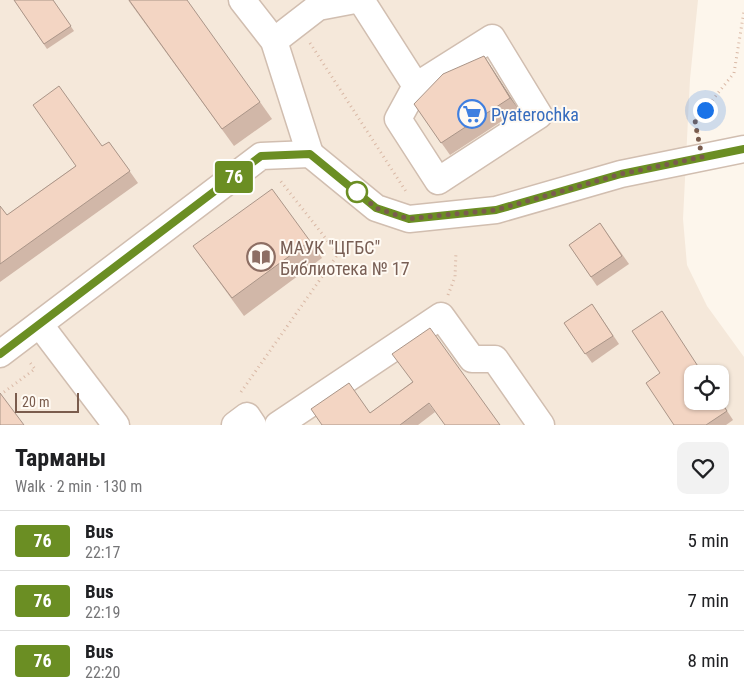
<!DOCTYPE html>
<html lang="en">
<head>
<meta charset="utf-8">
<style>
  :root { --surface:#fff; --page:#f2f2f2; --text:#202124; --muted:#757577; --line:#e0e0e0 }
  body { margin:0; font-family:"Roboto Condensed",sans-serif; background:var(--page); color:var(--text); height:100vh; display:flex; flex-direction:column; font-size:19px; white-space:nowrap }
  * { box-sizing:border-box; margin:0 }
  p { font-size:16px; color:var(--muted) }
  .icon { flex:none; width:28px; height:28px; fill:none; stroke:currentColor; stroke-width:2; stroke-linecap:round; stroke-linejoin:round }
  .map { position:relative; height:425px; overflow:hidden }
  .side { display:flex; flex-direction:column; background:var(--surface); flex:1 }
  .side>* { flex:none }
  .badge { padding:0 10px; border-radius:4px; font-size:18px; line-height:32px }
  .controls { position:absolute; left:684px; top:365px; display:grid; gap:10px }
  .controls a { display:grid; place-items:center; width:45px; height:45px; border-radius:10px; background:var(--surface); box-shadow:0 1px 4px #0004; font-size:25px }
  .scale { position:absolute; left:15px; bottom:12px; width:64px; box-sizing:border-box; padding-left:5px; border:2px solid #7a5c4d; border-top:0; font-size:14px; line-height:18px; white-space:nowrap; color:#7a5c4d; -webkit-text-stroke:4px #fffaf3; paint-order:stroke }
  .you { position:absolute; width:25px; height:25px; margin:-12px; border:4px solid #fff; border-radius:50%; background:#1a73e8; box-shadow:0 0 0 8px #1a73e833 }
  .map>.badge { position:absolute; translate:-50% -50%; box-shadow:0 0 0 2px #fff }
  .round { display:grid; place-items:center; flex:none; width:52px; height:52px; border-radius:10px; background:var(--page) }
  .summary { display:flex; align-items:center; justify-content:space-between; height:85px; padding:0 15px }
  h1 { font-size:24px; font-weight:700; line-height:38px }
  ul { padding:0; list-style:none }
  li { display:flex; align-items:center; gap:15px; height:60px; padding:0 15px; border-top:1px solid var(--line) }
  li div { flex:1 }
  li b { display:block; font-size:19px }
  li em { font-style:normal }
  li .badge { min-width:55px; font-weight:700; text-align:center }
  .map>svg:first-child { display:block }
  .residential { fill:#f5e8da; fill-rule:evenodd }
  .lines { fill:none; stroke-linecap:round; stroke-linejoin:round }
  .minor-casing { stroke:#d1beb0; stroke-width:29 }
  .path { stroke:#d9b8a5; stroke-width:3; stroke-dasharray:1 4; stroke-linecap:butt }
  .minor { stroke:#fff; stroke-width:26 }
  .wall { fill:#d1b7a8 }
  .shaded-wall { fill:#aa9588 }
  .building { fill:#f3d5c3; stroke:#aa9588 }
  .line-casing { stroke:#fff; stroke-width:11 }
  .line { stroke:#6b8e23; stroke-width:8 }
  .walk { stroke:#7a5c4d; stroke-width:5; stroke-dasharray:0 9 }
  .stop-dot { fill:#fff; stroke:#6b8e23; stroke-width:2.5 }
  .labels { text-anchor:middle; dominant-baseline:central; stroke-width:4; stroke-linejoin:round; paint-order:stroke }
  .shop-label { font-size:18px; fill:#366cbe; stroke:#fffaf3; text-anchor:start }
  .education-label { font-size:18px; fill:#785e54; stroke:#fffaf3; text-anchor:start }
</style>
</head>
<body>
<div class="map">
<svg width="744" height="425" viewBox="0 0 744 425">
  <rect width="100%" height="100%" fill="#fdf6ec"/>
  <path class="residential" d="M0,0H698L690,79L683,219L687,265L707,306L744,357V425H0ZM692,374H720V401H692Z"/>
  <g class="lines">
    <defs>
      <g id="minor">
        <path d="M242,0L274,41L310,154"/>
        <path d="M361,0L416,86"/>
        <path d="M492,38L539,115L438,181L398,119L416,86Z"/>
        <path d="M274,41L318,7L355,0"/>
        <path d="M310,154L376,208L409,219L496,210L621,174L744,149"/>
        <path d="M40,325L116,425"/>
        <path d="M0,354L261,156L310,154"/>
        <path d="M235,425L247,416L253,425"/>
        <path d="M278,425L441,316L472,359H495L541,425"/>
      </g>
    </defs>
    <use href="#minor" class="minor-casing"/>
    <g class="path">
      <path d="M310,43L407,193"/>
      <path d="M698,134L695,122L734,73L744,11"/>
      <path d="M448,295L455,277L456,252"/>
      <path d="M241,392L338,254L279,179"/>
      <path d="M0,395L35,369L28,360"/>
    </g>
    <use href="#minor" class="minor"/>
  </g>
  <g class="wall">
    <path d="M14,0H53L74,31L47,49Z"/>
    <path d="M128,0L260,102L272,119L234,146Z"/>
    <path d="M484,56L492,68L519,110L450,155L414,104Z"/>
    <path d="M109,142L138,183L0,282V206L7,215Z"/>
    <path d="M600,223L629,264L597,286L569,245Z"/>
    <path d="M310,241L322,258L244,316L193,246Z"/>
    <path d="M592,304L619,344L592,363L564,323Z"/>
    <path d="M412,382L435,412L418,425H322L370,413Z"/>
    <path d="M720,400L733,420L726,425H674Z"/>
  </g>
  <path class="shaded-wall" d="M484,56L492,68L519,110L510,98Z"/>
  <g class="building">
    <path d="M14,0H53L71,26L44,44Z"/>
    <path d="M129,0H187L260,102L222,129Z"/>
    <path d="M484,56L510,98L441,143L414,104L443,74Z"/>
    <path d="M59,86L102,146L109,142L130,171L0,264V206L7,215L76,166L33,105Z"/>
    <path d="M272,189L310,241L232,298L193,246Z"/>
    <path d="M600,223L622,256L591,277L569,245Z"/>
    <path d="M592,304L613,336L585,354L564,323Z"/>
    <path d="M662,311L703,374H692V401H720V400L727,411L706,425H674L646,383L660,373L632,331Z"/>
    <path d="M430,328L500,425H445L429,403L400,425H322L311,409L349,383L370,413L413,382L392,354Z"/>
    <path d="M0,393L24,425H0Z"/>
  </g>
  <g class="lines">
    <defs>
      <path id="line" d="M0,354L261,156L310,154L376,208L409,219L496,210L621,174L744,149"/>
    </defs>
    <use href="#line" class="line-casing"/>
    <use href="#line" class="line"/>
    <path class="walk" d="M357,192L376,208L409,219L444,215L496,210L621,174L702,157L695,122L705,110"/>
  </g>
  <defs>
    <symbol id="supermarket-ring" viewBox="-11 -11 22 22"><circle r="9.5" fill="#fffaf3" stroke="#3f7fe0" stroke-width="1.5"/><path d="M-6-5.5h2.5l.6 2H6L4.5 2H-2.5L-4.4-4H-6ZM-1.5 3.2a1.3 1.3 0 1 0 .1 0ZM3 3.2a1.3 1.3 0 1 0 .1 0Z" fill="#3f7fe0"/></symbol>
    <symbol id="library-ring" viewBox="-11 -11 22 22"><circle r="9.5" fill="#fffaf3" stroke="#8d6e63" stroke-width="1.5"/><path d="M-6-4Q-3-5.5-.7-3.5V5Q-3 3-6 4ZM6-4Q3-5.5 .7-3.5V5Q3 3 6 4Z" fill="#8d6e63"/></symbol>
  </defs>
  <g fill-rule="evenodd">
    <use href="#supermarket-ring" x="456" y="98" width="32" height="32"/>
    <use href="#library-ring" x="245" y="241" width="32" height="32"/>
  </g>
  <circle class="stop-dot" cx="357" cy="192" r="10"/>
  <g class="labels">
    <g class="shop-label">
      <text x="491" y="114">Pyaterochka</text>
    </g>
    <g class="education-label">
      <text x="280" y="247">МАУК "ЦГБС"<tspan x="280" dy="21">Библиотека № 17</tspan></text>
    </g>
  </g>
</svg>
<div class="controls">
<a><svg class="icon" aria-label="locate" viewBox="0 0 24 24"><circle cx="12" cy="12" r="6"/><path d="M12 2v4M12 18v4M2 12h4M18 12h4"/></svg></a>
</div>
<div class="scale">20 m</div>
<div class="you" style="left:705px;top:110px"></div>
<b class="badge" style="left:234px;top:177px;background:#6b8e23;color:#fff">76</b>
</div>
<section class="side">
<div class="summary"><div><h1>Тарманы</h1><p>Walk · 2 min · 130 m</p></div><a class="round"><svg class="icon" aria-label="heart" viewBox="0 0 24 24"><path d="M12 20l-8-8c-3-5 5-10 8-4 3-6 11-1 8 4z"/></svg></a></div>
<ul>
<li><span class="badge" style="background:#6b8e23;color:#fff">76</span><div><b>Bus</b><p>22:17</p></div><em>5 min</em></li>
<li><span class="badge" style="background:#6b8e23;color:#fff">76</span><div><b>Bus</b><p>22:19</p></div><em>7 min</em></li>
<li><span class="badge" style="background:#6b8e23;color:#fff">76</span><div><b>Bus</b><p>22:20</p></div><em>8 min</em></li>
</ul>
</section>
</body>
</html>
